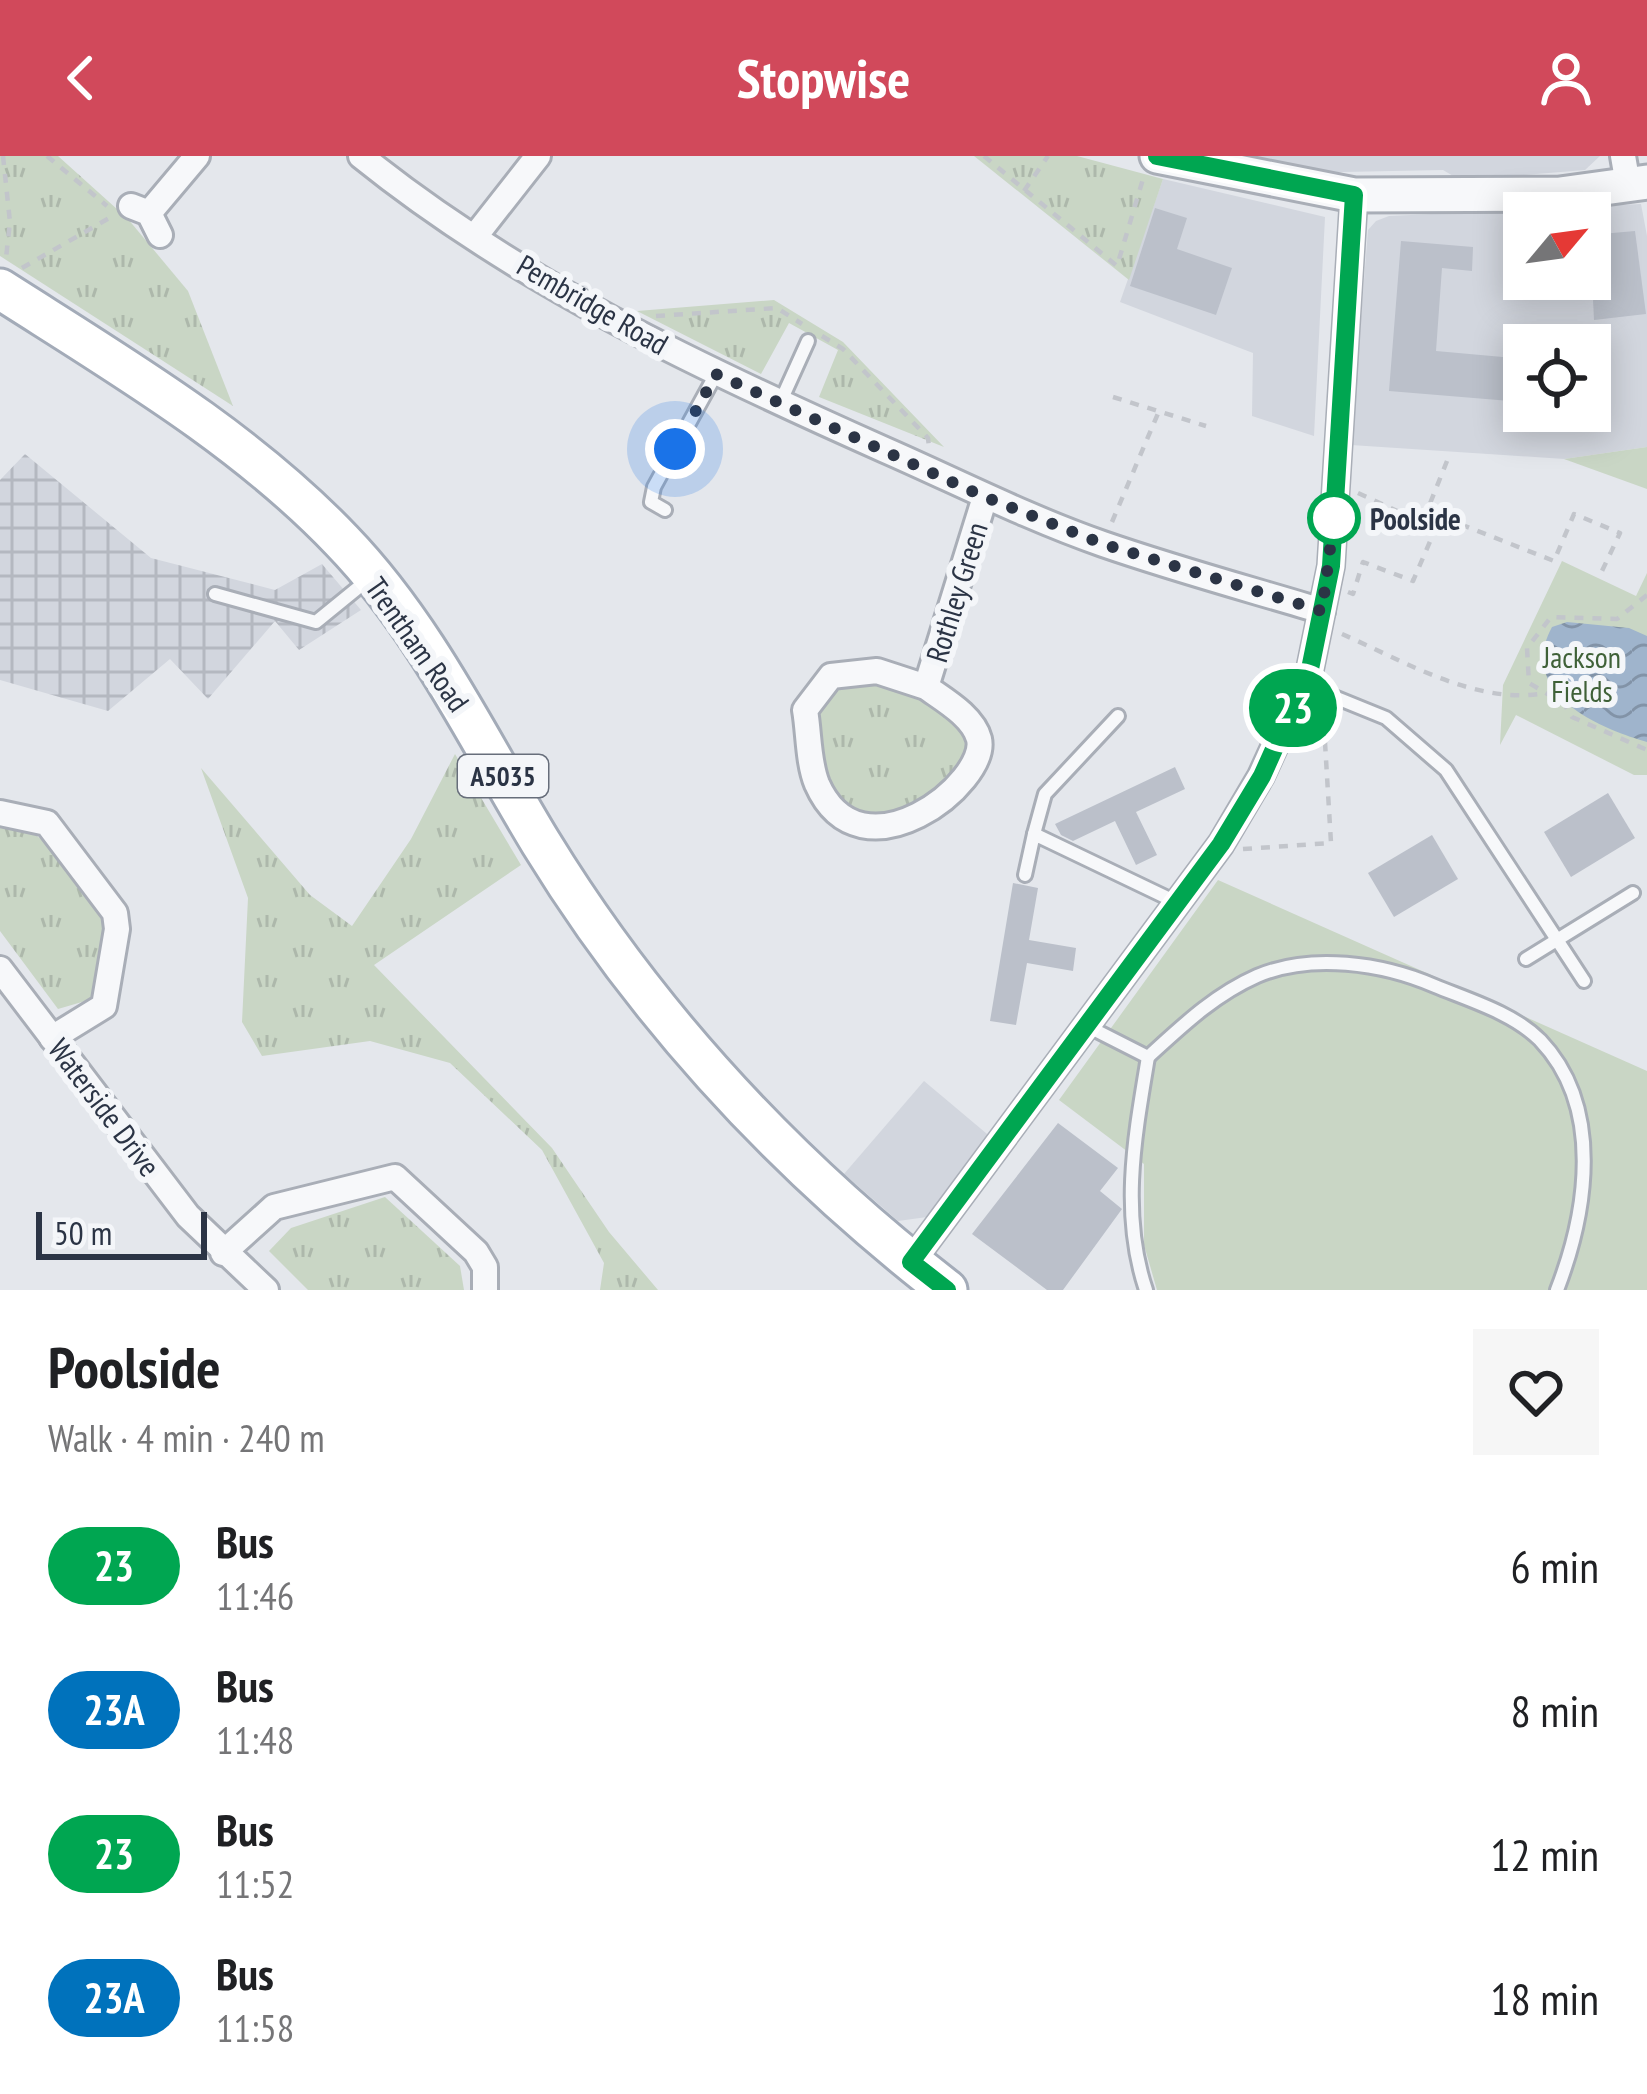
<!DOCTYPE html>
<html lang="en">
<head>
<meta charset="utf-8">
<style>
  :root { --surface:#fff; --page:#f6f6f6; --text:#202124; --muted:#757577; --accent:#d1495b }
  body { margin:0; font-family:"PT Sans Narrow",sans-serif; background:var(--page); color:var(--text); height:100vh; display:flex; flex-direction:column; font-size:45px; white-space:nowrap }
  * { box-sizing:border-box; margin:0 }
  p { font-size:39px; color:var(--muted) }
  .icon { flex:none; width:66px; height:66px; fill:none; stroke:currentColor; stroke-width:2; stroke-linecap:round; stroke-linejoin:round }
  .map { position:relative; height:1134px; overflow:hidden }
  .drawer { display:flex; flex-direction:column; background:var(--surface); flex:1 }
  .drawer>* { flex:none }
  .badge { padding:0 24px; border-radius:39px; font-size:42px; line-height:78px }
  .needle { width:78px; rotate:61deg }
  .tools { position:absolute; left:1503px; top:36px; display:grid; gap:24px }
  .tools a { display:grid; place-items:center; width:108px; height:108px; border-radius:0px; background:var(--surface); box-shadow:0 6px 30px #0003; font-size:60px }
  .scale { position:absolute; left:36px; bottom:30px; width:171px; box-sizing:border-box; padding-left:12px; border:6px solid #2b3445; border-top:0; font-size:33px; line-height:42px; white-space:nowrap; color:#2b3445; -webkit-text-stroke:9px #f4f6f9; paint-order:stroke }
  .you { position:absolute; width:60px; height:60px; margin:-30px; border:9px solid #fff; border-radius:50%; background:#1a73e8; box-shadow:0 0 0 18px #1a73e833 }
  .map>.badge { position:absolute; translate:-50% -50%; box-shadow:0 0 0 6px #fff }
  .round { display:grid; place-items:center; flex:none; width:126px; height:126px; border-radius:0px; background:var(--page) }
  .head { display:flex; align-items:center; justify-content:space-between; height:204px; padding:0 48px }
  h1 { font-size:57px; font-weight:700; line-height:90px }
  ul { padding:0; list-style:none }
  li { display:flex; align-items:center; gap:36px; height:144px; padding:0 48px }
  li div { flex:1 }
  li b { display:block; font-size:45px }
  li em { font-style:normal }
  li .badge { min-width:132px; font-weight:700; text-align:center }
  header { display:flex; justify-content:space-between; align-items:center; height:156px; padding:0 48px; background:var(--accent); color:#fff; font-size:54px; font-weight:700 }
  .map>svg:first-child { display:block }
  .built { fill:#d2d6de; fill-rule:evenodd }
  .industrial { fill:url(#industrial-grid) }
  .grass { fill:url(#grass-tufts) }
  .park { fill:#c9d6c5 }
  .water { fill:url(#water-waves) }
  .building { fill:#bbc0ca }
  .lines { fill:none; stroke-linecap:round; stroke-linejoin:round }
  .service-casing { stroke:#a9aeb7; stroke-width:18 }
  .minor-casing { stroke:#a9aeb7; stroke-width:30 }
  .tertiary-casing { stroke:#a9aeb7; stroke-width:39 }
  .primary-casing { stroke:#a3abb8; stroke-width:45 }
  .path { stroke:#c2c5cb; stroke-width:4.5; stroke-dasharray:9 9; stroke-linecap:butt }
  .service { stroke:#f7f8fa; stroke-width:12 }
  .minor { stroke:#f7f8fa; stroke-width:24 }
  .tertiary { stroke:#f7f8fa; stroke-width:33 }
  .primary { stroke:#fff; stroke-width:39 }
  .line-casing { stroke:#fff; stroke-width:27 }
  .line { stroke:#00a651; stroke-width:18 }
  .walk { stroke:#2b3445; stroke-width:12; stroke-dasharray:0 21.6 }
  .stop-dot { fill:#fff; stroke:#00a651; stroke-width:6 }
  .labels { text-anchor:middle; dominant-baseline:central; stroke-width:12; stroke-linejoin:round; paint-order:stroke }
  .shield { fill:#f4f6f9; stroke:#676e7b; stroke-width:3 }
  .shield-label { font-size:27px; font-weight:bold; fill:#2b3445 }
  .street-label { font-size:30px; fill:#2b3445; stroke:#f4f6f9 }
  .stop-label { font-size:30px; font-weight:bold; fill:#2b3445; stroke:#f4f6f9; text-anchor:start }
  .park-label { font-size:30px; fill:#3f6138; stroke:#f4f6f9 }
</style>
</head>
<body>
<header><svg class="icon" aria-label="back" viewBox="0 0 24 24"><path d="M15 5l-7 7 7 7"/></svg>Stopwise<svg class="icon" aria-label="person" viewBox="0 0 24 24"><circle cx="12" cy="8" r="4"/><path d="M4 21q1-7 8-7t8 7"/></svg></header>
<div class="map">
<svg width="1647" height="1134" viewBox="0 0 1647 1134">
  <defs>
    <pattern id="industrial-grid" width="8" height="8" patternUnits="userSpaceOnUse" patternTransform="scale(3)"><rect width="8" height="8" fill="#d2d6de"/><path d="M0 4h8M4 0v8" fill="none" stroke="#b4b8c0"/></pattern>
    <pattern id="grass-tufts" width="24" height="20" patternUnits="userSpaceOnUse" patternTransform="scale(3)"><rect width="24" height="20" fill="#c9d6c5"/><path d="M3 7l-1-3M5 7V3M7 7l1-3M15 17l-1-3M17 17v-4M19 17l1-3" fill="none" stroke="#adb8ab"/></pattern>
    <pattern id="water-waves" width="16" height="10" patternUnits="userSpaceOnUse" patternTransform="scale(3)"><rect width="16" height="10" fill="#9fb4cc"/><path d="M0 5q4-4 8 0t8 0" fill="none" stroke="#8293a7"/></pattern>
  </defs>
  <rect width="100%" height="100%" fill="#e4e7ec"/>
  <g class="built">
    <path d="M1230,0H1600L1585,14L1460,24L1443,14L1292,17Z"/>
    <path d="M1163,23L1325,61L1314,280L1252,260L1253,197L1120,146Z"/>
    <path d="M1641,48L1647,80V291L1564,303L1351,289L1368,74L1376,65L1389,60ZM1524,57H1590V123H1524ZM1524,189H1590V255H1524Z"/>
    <path d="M924,925L993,983L927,1061L898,1065L844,1018Z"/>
  </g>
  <path class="industrial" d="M25,298L151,402L275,434L322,408L361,454L299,494L275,465L208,543L170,503L108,555L0,524V324Z"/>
  <g class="grass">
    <path d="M0,0H58L128,63L188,135L233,250L0,100Z"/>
    <path d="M974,0H1077L1163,23L1129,124Z"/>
    <path d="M774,144L843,186L944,291L819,241L838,194L789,167L761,218L637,155Z"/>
    <path d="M877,519L923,536L974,584L946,635L865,669L822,624L810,555L834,524Z"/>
    <path d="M455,598L521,709L374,809L552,992L609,1076L658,1134H600L604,1107L542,994L450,907L370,885L262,900L242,866L248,742L201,612L310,739L352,770L411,683Z"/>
    <path d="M0,666C47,667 83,732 105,768L99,841L58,853L0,775Z"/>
    <path d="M385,1041L460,1110L464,1134H308L269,1095L291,1072Z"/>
  </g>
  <g class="park">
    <path d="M1647,291V333L1564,303Z"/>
    <path d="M1562,405L1636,440L1647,417V619H1634L1516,559L1500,589L1503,529Z"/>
    <path d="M1218,724L1647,915V1134H1157L1144,1089V1008L1059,944Z"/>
  </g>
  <path class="water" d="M1567,466L1629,472L1647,480V586C1594,571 1517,535 1552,471Z"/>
  <g class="building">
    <path d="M1155,52L1187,62L1177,93L1232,112L1216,159L1130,130Z"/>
    <path d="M1635,75L1646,158L1594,164L1590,79Z"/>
    <path d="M1401,85L1473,91L1472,115L1442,112L1436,195L1514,202L1510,245L1389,235Z"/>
    <path d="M1175,611L1185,633L1136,656L1157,699L1136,709L1115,665L1073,685L1061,679L1055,668Z"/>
    <path d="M1608,637L1635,682L1571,721L1544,676Z"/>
    <path d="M1432,679L1458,723L1394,761L1368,717Z"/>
    <path d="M1013,727L1038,732L1029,784L1076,792L1073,815L1027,807L1016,869L990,865Z"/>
    <path d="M1058,967L1118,1012L1100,1035L1122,1053L1063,1134H1047L972,1078Z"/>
  </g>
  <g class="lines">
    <defs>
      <g id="service">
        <path d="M780,247L808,185"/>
        <path d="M665,354L651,346L654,331L716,218"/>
        <path d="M215,438L316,466L370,422"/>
        <path d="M1311,514L1322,536L1386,562L1446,614L1584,825"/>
        <path d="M1034,678L1045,638L1118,560"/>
        <path d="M1025,719L1034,678L1176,746"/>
        <path d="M1526,803L1633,737"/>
        <path d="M1087,870L1148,901C1182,870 1214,839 1257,820C1311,797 1382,807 1435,830C1469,844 1513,857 1540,884C1604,951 1587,1056 1557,1134"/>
        <path d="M1146,1134C1120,1057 1135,979 1148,901"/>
      </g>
      <g id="minor">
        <path d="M361,0C517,126 703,213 885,294C958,326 1028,362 1103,388C1175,413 1249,433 1322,455"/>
        <path d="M1623,0L1628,29"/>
        <path d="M131,50L149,57L160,79"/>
        <path d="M149,57L197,0"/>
        <path d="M476,79L538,0"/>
        <path d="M926,531L877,515L831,520L805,554C809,577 808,606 817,628C861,728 989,626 979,583C973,560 944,544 926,531L985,341"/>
        <path d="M0,657L47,667L115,757L117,773L104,850L52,882"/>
        <path d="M0,813L188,1060L266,1134"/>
        <path d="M223,1097L274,1051L395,1021L476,1096L485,1111V1134"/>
        <path d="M911,1106L1221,688L1261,620L1310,513L1331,410L1354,39"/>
      </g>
      <path id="tertiary" d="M1157,0L1354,39L1560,38L1647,26"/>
      <path id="primary" d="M0,133C119,209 244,282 342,385C426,472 479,585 541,687C647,860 787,1010 947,1134"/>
    </defs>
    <use href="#service" class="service-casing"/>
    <use href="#minor" class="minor-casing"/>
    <use href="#tertiary" class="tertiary-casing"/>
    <use href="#primary" class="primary-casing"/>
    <g class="path">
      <path d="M3,0L10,66L6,102"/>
      <path d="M47,0L107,50"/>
      <path d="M984,0L1117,110L1143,23"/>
      <path d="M1024,35L1048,0"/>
      <path d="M22,112L111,61"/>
      <path d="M656,160L777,152L802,168"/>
      <path d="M822,180L843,193L928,282L929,291"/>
      <path d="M1113,241L1206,270"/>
      <path d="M1447,305L1427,355L1554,405L1574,358L1620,377L1602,415"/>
      <path d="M1358,337L1434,372"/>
      <path d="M1112,366L1159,255"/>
      <path d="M1348,436L1353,438L1363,406L1413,425L1441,360"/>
      <path d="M1647,439L1617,463L1551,461L1527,492L1529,527L1564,548L1572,561L1647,594"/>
      <path d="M1342,478C1404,505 1477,550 1546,537"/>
      <path d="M1243,693L1331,687L1323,553"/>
    </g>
    <use href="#service" class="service"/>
    <use href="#minor" class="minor"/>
    <use href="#tertiary" class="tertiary"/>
    <use href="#primary" class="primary"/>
  </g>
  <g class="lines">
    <defs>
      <path id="line" d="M947,1134L911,1106L1221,688L1262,620L1310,513L1331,410L1354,39L1157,0"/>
    </defs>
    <use href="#line" class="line-casing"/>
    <use href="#line" class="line"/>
    <path class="walk" d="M675,293L716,218L985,341L1103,388L1322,455L1334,362"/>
  </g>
  <circle class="stop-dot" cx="1334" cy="362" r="24"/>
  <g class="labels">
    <rect class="shield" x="458" y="599" width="90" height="42" rx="9"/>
    <g class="shield-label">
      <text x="503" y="620">A5035</text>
    </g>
    <g class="street-label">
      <text transform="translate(593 148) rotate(30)">Pembridge Road</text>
      <text transform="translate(956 436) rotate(-73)">Rothley Green</text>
      <text transform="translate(418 488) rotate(55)">Trentham Road</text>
      <text transform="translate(105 951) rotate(53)">Waterside Drive</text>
    </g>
    <g class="stop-label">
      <text x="1370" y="362">Poolside</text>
    </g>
    <g class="park-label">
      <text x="1582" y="500">Jackson<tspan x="1582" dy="34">Fields</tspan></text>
    </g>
  </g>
</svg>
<div class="tools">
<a><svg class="needle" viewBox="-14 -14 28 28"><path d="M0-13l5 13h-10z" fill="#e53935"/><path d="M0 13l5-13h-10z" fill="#757577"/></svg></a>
<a><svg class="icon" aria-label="locate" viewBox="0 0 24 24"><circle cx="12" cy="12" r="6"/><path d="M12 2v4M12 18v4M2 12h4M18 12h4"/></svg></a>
</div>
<div class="scale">50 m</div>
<div class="you" style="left:675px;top:293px"></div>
<b class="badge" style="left:1293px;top:552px;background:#00a651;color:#fff">23</b>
</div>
<section class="drawer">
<div class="head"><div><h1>Poolside</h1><p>Walk · 4 min · 240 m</p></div><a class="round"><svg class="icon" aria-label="heart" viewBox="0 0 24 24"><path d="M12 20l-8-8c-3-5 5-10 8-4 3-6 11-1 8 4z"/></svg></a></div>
<ul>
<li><span class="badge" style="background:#00a651;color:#fff">23</span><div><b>Bus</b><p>11:46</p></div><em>6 min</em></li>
<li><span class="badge" style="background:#0072bc;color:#fff">23A</span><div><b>Bus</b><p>11:48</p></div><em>8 min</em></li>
<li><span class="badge" style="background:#00a651;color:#fff">23</span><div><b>Bus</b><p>11:52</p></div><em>12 min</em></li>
<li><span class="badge" style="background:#0072bc;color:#fff">23A</span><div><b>Bus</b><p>11:58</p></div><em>18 min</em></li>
</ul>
</section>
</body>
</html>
